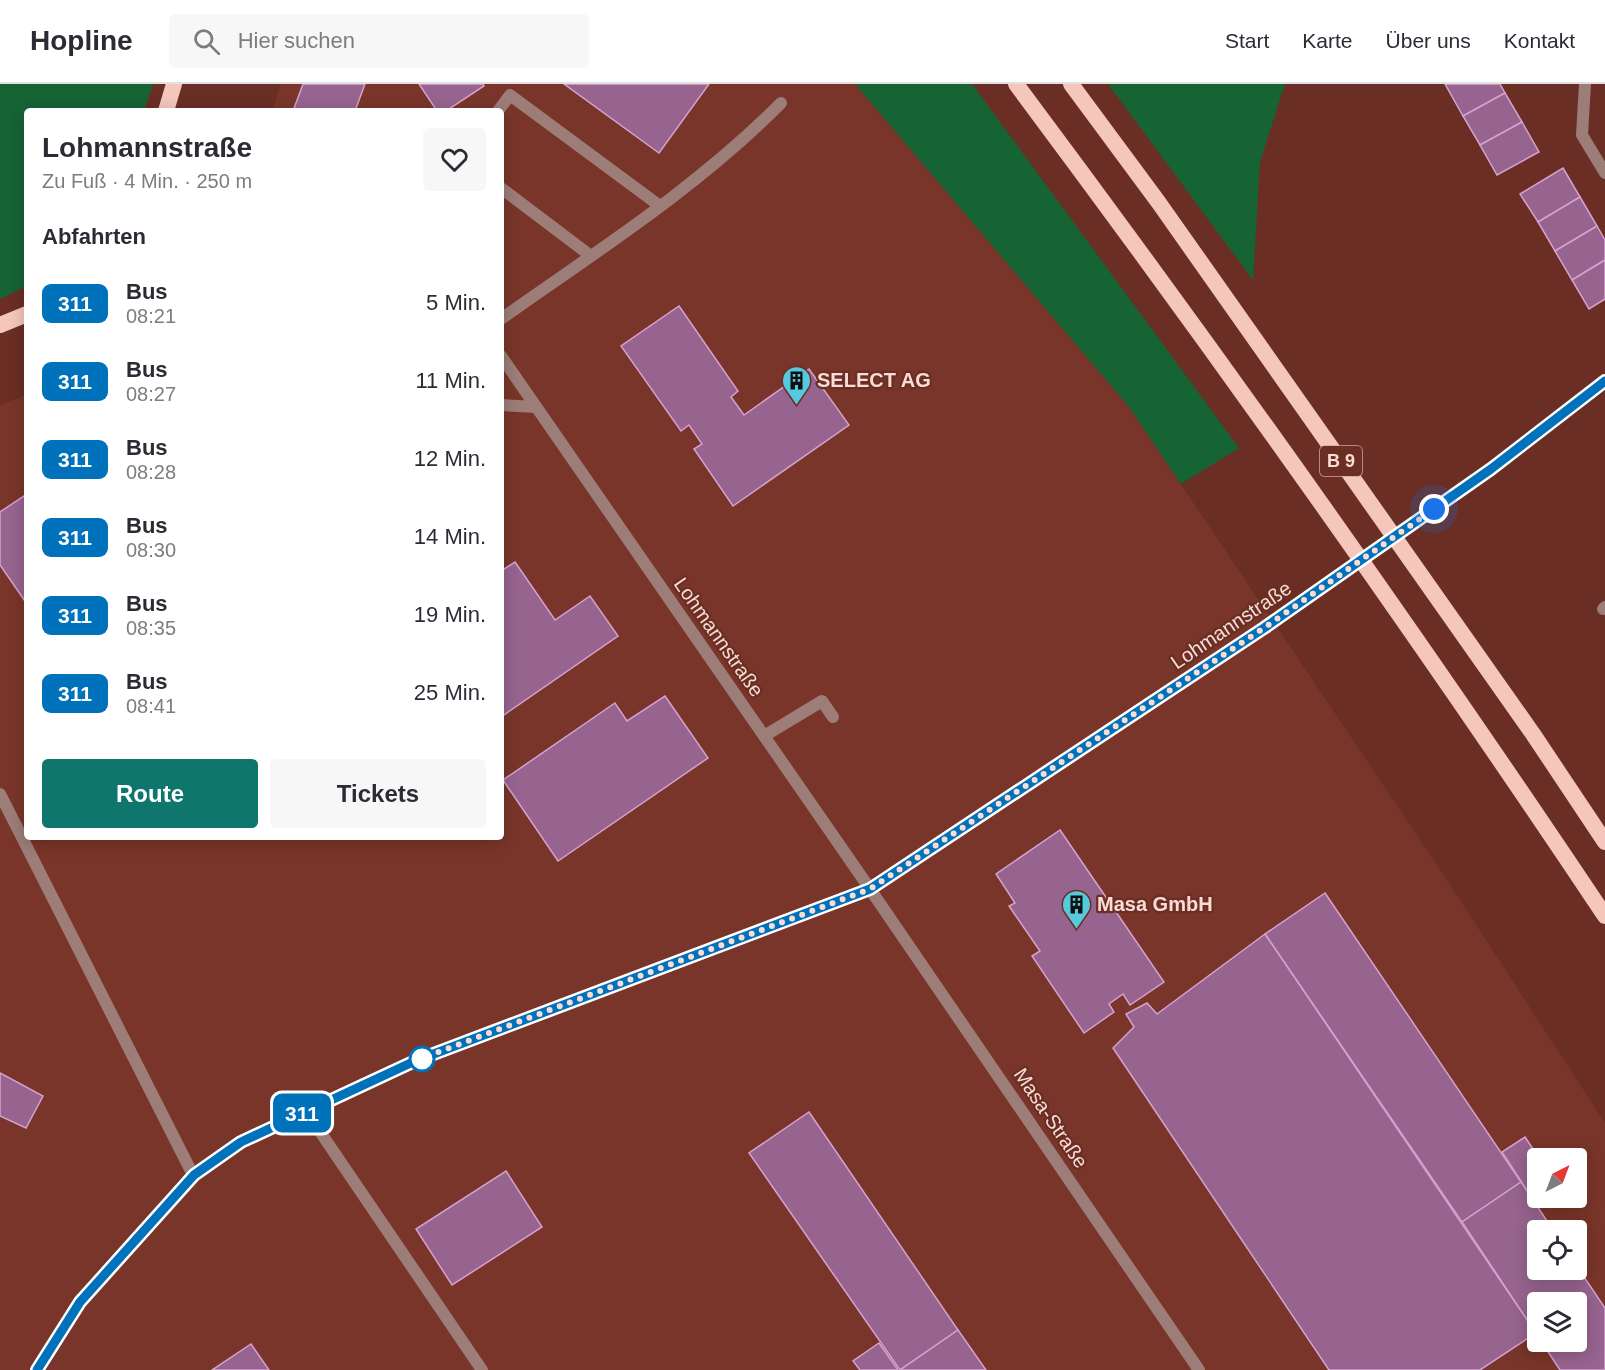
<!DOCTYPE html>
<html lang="de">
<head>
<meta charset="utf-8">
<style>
  :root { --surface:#fff; --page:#f7f7f7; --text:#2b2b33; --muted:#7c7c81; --line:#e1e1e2; --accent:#0f766e }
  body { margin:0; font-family:Arial,sans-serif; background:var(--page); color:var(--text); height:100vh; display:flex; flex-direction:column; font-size:22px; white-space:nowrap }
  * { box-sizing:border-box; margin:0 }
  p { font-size:20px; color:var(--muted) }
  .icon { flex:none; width:33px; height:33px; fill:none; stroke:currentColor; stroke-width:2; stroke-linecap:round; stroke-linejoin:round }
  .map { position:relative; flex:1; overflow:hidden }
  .panel { position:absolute; left:24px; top:24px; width:480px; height:732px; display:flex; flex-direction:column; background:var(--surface); border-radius:6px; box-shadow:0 3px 15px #0003 }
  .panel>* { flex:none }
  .badge { padding:0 12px; border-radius:9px; font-size:21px; line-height:39px }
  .needle { width:39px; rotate:42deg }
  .tools { position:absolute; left:1527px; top:1064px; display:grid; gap:12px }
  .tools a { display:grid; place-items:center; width:60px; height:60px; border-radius:6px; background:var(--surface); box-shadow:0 3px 15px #0003; font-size:30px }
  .you { position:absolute; width:30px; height:30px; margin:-15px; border:4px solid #fff; border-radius:50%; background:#1a73e8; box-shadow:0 0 0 9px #1a73e833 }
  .map>.badge { position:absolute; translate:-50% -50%; box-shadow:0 0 0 3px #fff }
  h2 { padding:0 18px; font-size:22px; line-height:54px }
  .round { display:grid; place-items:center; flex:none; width:63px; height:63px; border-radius:6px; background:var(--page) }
  .summary { display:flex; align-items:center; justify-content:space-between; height:102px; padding:0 18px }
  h1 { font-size:28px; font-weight:800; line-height:45px }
  .button { display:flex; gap:12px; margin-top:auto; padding:12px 18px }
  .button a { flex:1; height:69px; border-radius:6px; background:var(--accent); color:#fff; font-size:24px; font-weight:800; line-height:69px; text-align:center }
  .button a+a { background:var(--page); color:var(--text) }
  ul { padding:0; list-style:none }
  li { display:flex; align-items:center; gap:18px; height:78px; padding:0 18px }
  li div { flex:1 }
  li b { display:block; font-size:22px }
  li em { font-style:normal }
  li .badge { min-width:66px; font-weight:700; text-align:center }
  header { display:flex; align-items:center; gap:36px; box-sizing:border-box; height:84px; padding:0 30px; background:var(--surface); border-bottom:2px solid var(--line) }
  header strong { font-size:28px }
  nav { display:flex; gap:33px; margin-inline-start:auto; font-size:21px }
  .search { width:420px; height:54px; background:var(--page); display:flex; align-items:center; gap:15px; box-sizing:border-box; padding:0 21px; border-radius:6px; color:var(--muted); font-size:22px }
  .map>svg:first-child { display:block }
  .built { fill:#793529; fill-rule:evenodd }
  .green { fill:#166334 }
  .building { fill:#96648f; stroke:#d7a1cf; stroke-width:1.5 }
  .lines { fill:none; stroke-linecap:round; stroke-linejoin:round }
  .service { stroke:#9c7d77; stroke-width:12 }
  .minor { stroke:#9c7d77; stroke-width:12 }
  .trunk { stroke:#f4c6bc; stroke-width:16 }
  .minor-bridge { stroke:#9c7d77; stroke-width:12 }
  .line-casing { stroke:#fff; stroke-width:14 }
  .line { stroke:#0072bc; stroke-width:9 }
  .walk { stroke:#fadcd5; stroke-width:6; stroke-dasharray:0 10.8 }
  .stop-dot { fill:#fff; stroke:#0072bc; stroke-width:3 }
  .labels { text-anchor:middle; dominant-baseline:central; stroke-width:4.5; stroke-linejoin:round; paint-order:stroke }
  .shield { fill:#6a2e24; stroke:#cfa8a0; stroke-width:1.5 }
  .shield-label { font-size:18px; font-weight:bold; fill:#fadcd5 }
  .poi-label { font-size:20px; font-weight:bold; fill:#fadcd5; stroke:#6a2e24; text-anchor:start }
  .street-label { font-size:20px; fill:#fadcd5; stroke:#6a2e24 }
</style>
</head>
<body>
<header>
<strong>Hopline</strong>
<div class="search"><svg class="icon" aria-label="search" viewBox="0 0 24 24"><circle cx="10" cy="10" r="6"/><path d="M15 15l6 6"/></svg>Hier suchen</div>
<nav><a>Start</a><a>Karte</a><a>Über uns</a><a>Kontakt</a></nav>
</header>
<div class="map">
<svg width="1605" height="1286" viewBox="0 0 1605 1286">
  <rect width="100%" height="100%" fill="#6a2e24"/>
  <path class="built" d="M281,0H855L1129,323L1443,790L1605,1039V1286H0V322L27,310V753H501V27H272ZM1538,1074H1576V1113H1538ZM1538,1146H1576V1185H1538ZM1538,1218H1576V1257H1538Z"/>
  <g class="green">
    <path d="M0,0H153L144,27H27V202L0,215Z"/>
    <path d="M855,0H972L1239,364L1181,400L1129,323Z"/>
    <path d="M1108,0H1285L1260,78L1253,196Z"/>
  </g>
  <g class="building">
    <path d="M303,0H365L355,27H293Z"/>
    <path d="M419,0H483L484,2L446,27H437Z"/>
    <path d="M564,0H709L659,69Z"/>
    <path d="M1445,0H1500L1505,9L1463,32Z"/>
    <path d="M1505,9L1522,38L1480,61L1463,32Z"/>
    <path d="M1522,38L1539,68L1497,91L1480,61Z"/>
    <path d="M1563,84L1580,113L1538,138L1520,110Z"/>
    <path d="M1580,113L1597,142L1555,167L1538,138Z"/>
    <path d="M1597,142L1605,156V176L1572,196L1555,167Z"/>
    <path d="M1605,176V215L1589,225L1572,196Z"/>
    <path d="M679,222L738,307L731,313L744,331L809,285L849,341L733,422L694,365L702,360L689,341L681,347L621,262Z"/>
    <path d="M27,410V520L0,481V428Z"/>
    <path d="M515,478L555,536L590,512L618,552L501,633V487Z"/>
    <path d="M665,612L708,674L558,777L503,696L615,619L627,637Z"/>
    <path d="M1060,746L1164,898L1130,921L1123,910L1109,920L1114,928L1084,949L1032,872L1040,867L1009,822L1015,819L996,790Z"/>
    <path d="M1325,809L1521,1098L1462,1138L1265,850Z"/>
    <path d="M1265,850L1536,1249L1480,1286H1329L1113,964L1134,943L1126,930L1147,919L1157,930Z"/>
    <path d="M0,989L43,1012L26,1044L0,1032Z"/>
    <path d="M809,1028L958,1246L900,1286L749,1069Z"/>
    <path d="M1525,1053L1539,1074L1538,1097L1526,1105L1502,1068Z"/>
    <path d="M506,1087L542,1143L452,1201L416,1145Z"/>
    <path d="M1521,1098L1553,1146H1538V1185H1576V1181L1605,1224V1286H1560L1541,1257H1576V1218H1538V1252L1462,1138Z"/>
    <path d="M958,1246L986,1286H900Z"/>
    <path d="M879,1259L898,1286H860L853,1277Z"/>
    <path d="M251,1260L269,1286H212Z"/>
  </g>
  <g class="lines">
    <g class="service">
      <path d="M498,27L510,11L660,122"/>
      <path d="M501,104L591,172"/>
      <path d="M501,235C597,167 698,103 781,19"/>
      <path d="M1603,525L1605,523"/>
      <path d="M764,652L822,617L833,633"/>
      <path d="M306,1027L482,1286"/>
    </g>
    <g class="minor">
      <path d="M1585,0L1582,51L1605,89"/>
      <path d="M501,272L870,805L1199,1286"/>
      <path d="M501,321L536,323"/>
      <path d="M1491,385L1605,297"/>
      <path d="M0,710L193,1091"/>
      <path d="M37,1286L79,1218L193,1091L241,1057L415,977L870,805L1264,544"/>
    </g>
    <g class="trunk">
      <path d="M1016,0C1219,272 1416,549 1605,832"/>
      <path d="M1071,0L1159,119L1533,650L1605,758"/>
      <path d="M166,27L174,0"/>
      <path d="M0,241L27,230"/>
    </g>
    <path class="minor-bridge" d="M1264,544L1491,385"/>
  </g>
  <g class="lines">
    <defs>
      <path id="line" d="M37,1286L80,1218L194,1091L241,1058L415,977L870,805L1264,544L1491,385L1605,297"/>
    </defs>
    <use href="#line" class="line-casing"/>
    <use href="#line" class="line"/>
    <path class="walk" d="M422,975L415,977L870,805L1264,544L1434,425"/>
  </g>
  <defs>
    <symbol id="building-pin" viewBox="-11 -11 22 30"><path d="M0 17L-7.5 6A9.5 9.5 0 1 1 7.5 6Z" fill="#55cadf" stroke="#6a2e24"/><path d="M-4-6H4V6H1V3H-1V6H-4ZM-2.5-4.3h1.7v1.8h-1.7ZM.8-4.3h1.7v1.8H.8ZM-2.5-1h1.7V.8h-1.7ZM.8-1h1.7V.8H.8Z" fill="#111"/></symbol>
  </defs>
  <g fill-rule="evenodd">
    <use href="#building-pin" x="780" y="280" width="33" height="45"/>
    <use href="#building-pin" x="1060" y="804" width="33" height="45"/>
  </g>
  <circle class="stop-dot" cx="422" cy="975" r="12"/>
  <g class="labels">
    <rect class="shield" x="1320" y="362" width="42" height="30" rx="4.5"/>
    <g class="shield-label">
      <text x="1341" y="377">B 9</text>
    </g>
    <g class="poi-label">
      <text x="817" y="296">SELECT AG</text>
      <text x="1097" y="820">Masa GmbH</text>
    </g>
    <g class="street-label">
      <text transform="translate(1231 541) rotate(-34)">Lohmannstraße</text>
      <text transform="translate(719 553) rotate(55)">Lohmannstraße</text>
      <text transform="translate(1051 1034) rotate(56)">Masa-Straße</text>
    </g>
  </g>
</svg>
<div class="tools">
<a><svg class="needle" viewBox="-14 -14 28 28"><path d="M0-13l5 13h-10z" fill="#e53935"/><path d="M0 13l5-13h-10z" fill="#7c7c81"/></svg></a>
<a><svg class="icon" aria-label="locate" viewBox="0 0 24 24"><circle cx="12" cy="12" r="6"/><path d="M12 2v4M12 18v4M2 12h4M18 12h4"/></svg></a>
<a><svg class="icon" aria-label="layers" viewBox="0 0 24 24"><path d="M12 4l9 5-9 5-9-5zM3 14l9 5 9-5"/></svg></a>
</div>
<div class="you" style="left:1434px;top:425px"></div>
<b class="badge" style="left:302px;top:1029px;background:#0072bc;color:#fff">311</b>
<section class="panel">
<div class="summary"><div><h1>Lohmannstraße</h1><p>Zu Fuß · 4 Min. · 250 m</p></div><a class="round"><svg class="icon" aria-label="heart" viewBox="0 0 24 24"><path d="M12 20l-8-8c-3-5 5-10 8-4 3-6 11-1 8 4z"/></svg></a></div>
<h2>Abfahrten</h2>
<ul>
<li><span class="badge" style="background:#0072bc;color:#fff">311</span><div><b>Bus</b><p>08:21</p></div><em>5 Min.</em></li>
<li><span class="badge" style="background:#0072bc;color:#fff">311</span><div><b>Bus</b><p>08:27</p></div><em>11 Min.</em></li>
<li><span class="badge" style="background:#0072bc;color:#fff">311</span><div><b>Bus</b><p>08:28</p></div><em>12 Min.</em></li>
<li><span class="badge" style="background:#0072bc;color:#fff">311</span><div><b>Bus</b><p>08:30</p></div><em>14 Min.</em></li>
<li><span class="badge" style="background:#0072bc;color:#fff">311</span><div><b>Bus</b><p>08:35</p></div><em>19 Min.</em></li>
<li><span class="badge" style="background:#0072bc;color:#fff">311</span><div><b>Bus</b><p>08:41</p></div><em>25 Min.</em></li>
</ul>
<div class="button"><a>Route</a><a>Tickets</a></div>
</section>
</div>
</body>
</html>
